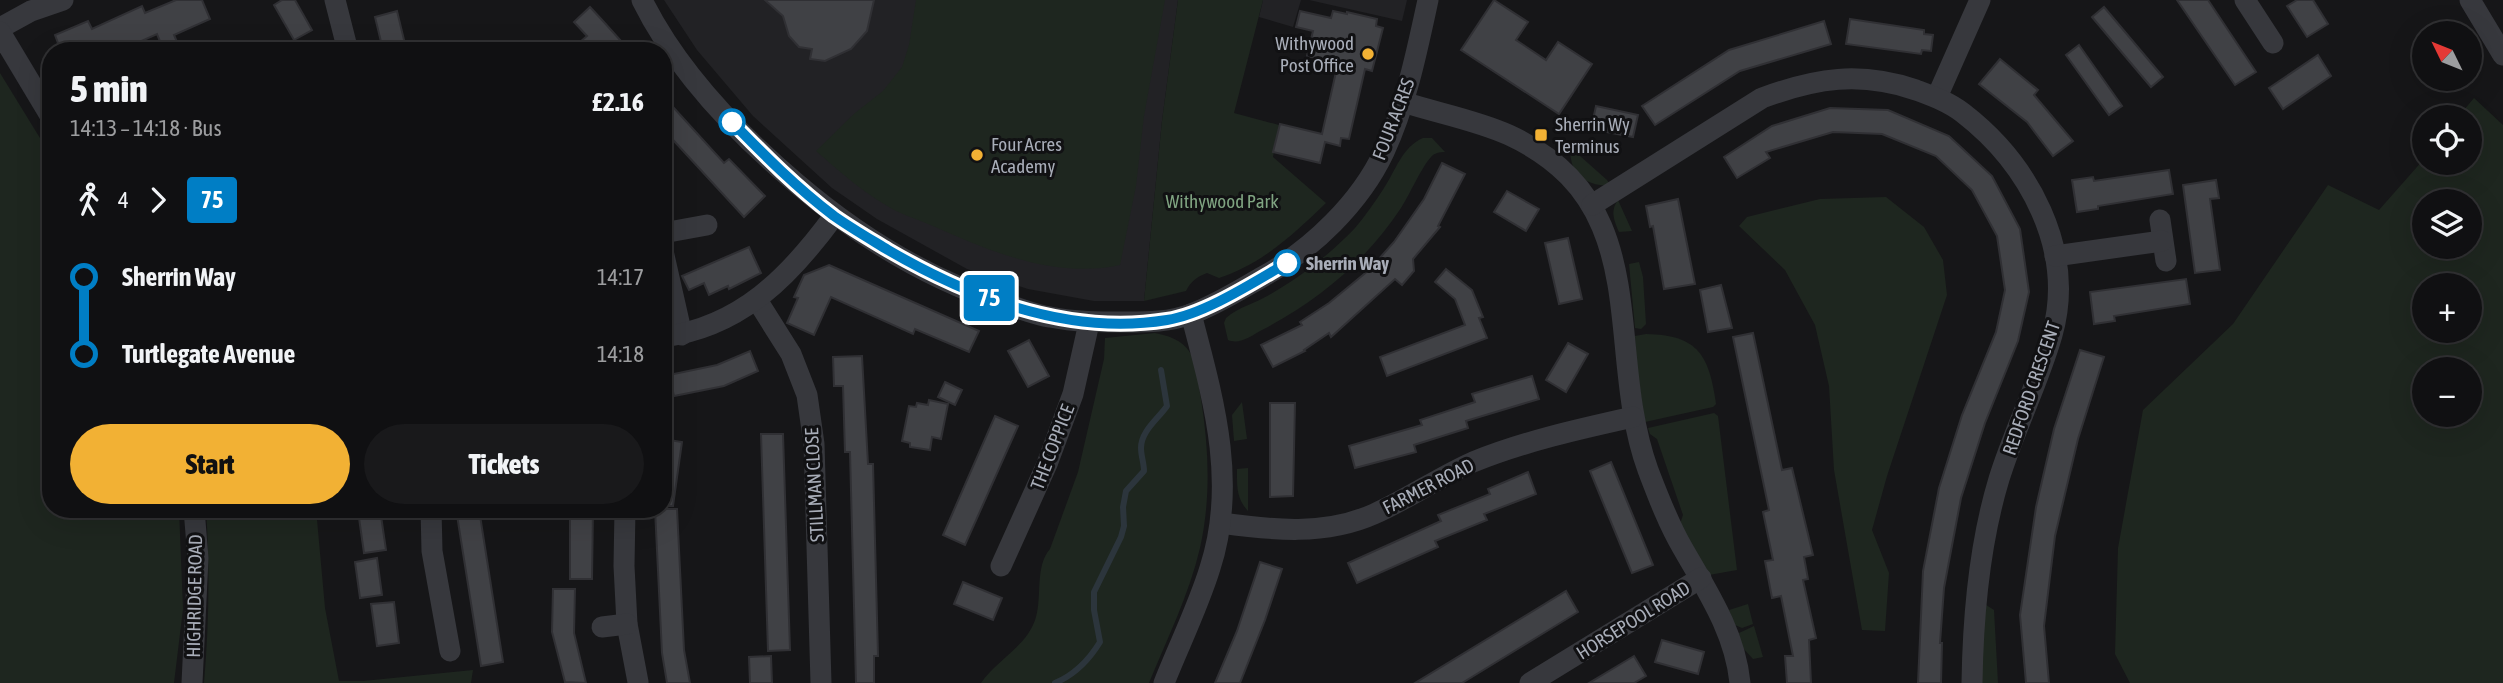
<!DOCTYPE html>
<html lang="en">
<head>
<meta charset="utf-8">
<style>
  :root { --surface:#101012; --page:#19191b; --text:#f1f3f6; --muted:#9c9d9f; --line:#303032; --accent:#f2b134 }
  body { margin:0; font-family:"Asap Condensed",sans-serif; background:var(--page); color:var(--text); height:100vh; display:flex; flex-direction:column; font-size:26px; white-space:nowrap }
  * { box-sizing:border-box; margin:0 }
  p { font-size:23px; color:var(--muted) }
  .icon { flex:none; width:38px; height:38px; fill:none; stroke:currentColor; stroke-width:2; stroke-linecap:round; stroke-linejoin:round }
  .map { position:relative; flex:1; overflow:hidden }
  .drawer { position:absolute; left:42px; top:42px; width:630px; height:476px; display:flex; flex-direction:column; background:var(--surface); border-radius:28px; box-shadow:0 7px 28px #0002,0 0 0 2px var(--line) }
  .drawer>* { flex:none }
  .badge { padding:0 14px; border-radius:5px; font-size:24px; line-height:46px }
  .needle { width:46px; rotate:313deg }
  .tools { position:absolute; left:2412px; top:21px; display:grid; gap:14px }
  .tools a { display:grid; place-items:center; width:70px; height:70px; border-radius:50%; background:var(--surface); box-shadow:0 7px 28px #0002,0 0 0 2px var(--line); font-size:35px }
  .map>.badge { position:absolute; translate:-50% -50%; box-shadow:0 0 0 4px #fff }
  .legs { display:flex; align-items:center; gap:10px; height:77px; padding:0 28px; font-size:23px }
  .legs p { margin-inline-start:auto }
  .overview { display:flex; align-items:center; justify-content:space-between; height:119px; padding:0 28px }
  h1 { font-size:38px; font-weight:800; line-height:52px }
  .action { display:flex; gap:14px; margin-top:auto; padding:14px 28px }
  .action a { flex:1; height:80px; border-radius:42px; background:var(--accent); color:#111; font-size:28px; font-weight:800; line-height:80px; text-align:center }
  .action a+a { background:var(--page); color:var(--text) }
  ul { padding:0 28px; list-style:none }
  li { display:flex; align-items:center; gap:24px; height:77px; font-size:26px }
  li i { display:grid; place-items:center; width:10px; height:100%; margin:0 9px; background:currentColor }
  li i::after { content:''; width:18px; height:18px; margin:-9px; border:5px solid; border-radius:50%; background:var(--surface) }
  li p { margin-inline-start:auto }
  li:first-child i { background:linear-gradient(#0000 50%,currentColor 0) }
  li:last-child i { background:linear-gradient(currentColor 50%,#0000 0) }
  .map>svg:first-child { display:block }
  .built { fill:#222225 }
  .green { fill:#1e261f; fill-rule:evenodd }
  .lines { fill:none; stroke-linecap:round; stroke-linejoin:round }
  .stream { stroke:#2c353c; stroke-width:6 }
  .building { fill:#404145; stroke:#303034; stroke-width:2 }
  .street { stroke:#37383d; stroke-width:21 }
  .line-1-casing { stroke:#fff; stroke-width:16 }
  .line-1 { stroke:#007ec5; stroke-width:10 }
  .poi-dot { fill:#f2b134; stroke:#111113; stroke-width:2.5 }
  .stop-1-dot { fill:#fff; stroke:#007ec5; stroke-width:3.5 }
  .labels { text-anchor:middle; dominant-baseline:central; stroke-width:6; stroke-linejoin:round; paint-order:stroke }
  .poi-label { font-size:19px; fill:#a8adb8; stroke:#111113; text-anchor:start }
  .street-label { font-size:19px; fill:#a8adb8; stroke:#111113 }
  .park-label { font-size:19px; fill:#7fa381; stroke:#111113 }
  .stop-label { font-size:19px; font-weight:bold; fill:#a8adb8; stroke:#111113; text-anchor:start }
</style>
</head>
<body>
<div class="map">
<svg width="2503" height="683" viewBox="0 0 2503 683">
  <rect width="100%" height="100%" fill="#161618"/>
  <g class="built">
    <path d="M664,0H1178L1162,121L1144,301H1094L1028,289L967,269L877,219L832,188L753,116L697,50Z"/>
    <path d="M1263,0H1301L1293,27L1259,17Z"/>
    <path d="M1309,0H1407L1402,21Z"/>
  </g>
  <g class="green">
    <path d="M916,0H1165L1144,116L1136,186L1120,265C1056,279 991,252 933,226C917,219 899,214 884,204C859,189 838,170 816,151L855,113L883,91L902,67L909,45Z"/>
    <path d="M1178,0H1263L1234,113L1279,125L1273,157L1326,203C1294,234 1262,264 1219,278L1207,273C1197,277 1191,281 1186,291L1144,301L1162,121Z"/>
    <path d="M0,73L51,156V509H179L183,609L174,683H0Z"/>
    <path d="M2474,98L2503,125V683H2130L2115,654L2118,548L2143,410L2233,324L2328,185L2379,210L2424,159V163H2469V117H2458ZM2469,201V247H2424V201ZM2424,285H2469V331H2424ZM2424,369H2469V415H2424Z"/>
    <path d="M1423,138H1432L1445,152C1440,152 1434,153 1431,157C1421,168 1410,194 1401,208C1366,261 1318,301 1262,330C1251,336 1240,345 1228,340L1224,323L1226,318C1238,307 1256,303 1269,295C1302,276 1329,255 1355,228C1365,216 1375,202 1384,188C1396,170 1402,147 1423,138Z"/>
    <path d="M1571,148L1607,180L1610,185C1596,187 1581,181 1574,168C1571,163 1571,156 1569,150Z"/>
    <path d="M1886,197L1924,227L1943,260L1947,295L1887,476L1872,530L1889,573L1885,631L1862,630L1834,470L1829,386L1815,325L1785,270L1739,226L1747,217L1820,199Z"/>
    <path d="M1618,200L1632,231L1619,232C1614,220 1610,211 1618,200Z"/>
    <path d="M1639,262L1643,277L1646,324L1641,329L1635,328L1629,264Z"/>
    <path d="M1155,333C1197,341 1195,362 1201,399C1209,449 1211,499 1200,548C1189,595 1167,639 1149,683H981C997,659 1028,646 1036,617C1042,596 1035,566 1050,549L1078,472L1104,359L1105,338Z"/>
    <path d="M1646,334C1699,335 1709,356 1716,404L1713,407L1645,422L1636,365L1635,336Z"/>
    <path d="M1242,402L1247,439L1234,441L1232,415Z"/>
    <path d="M1714,413L1718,416L1737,570L1709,575L1679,527L1683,515L1657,439L1650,434L1648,428Z"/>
    <path d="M1248,468V511C1236,498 1237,486 1237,469Z"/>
    <path d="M206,509H316L325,608L339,681H363L473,670L471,683H204C209,625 210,568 206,509Z"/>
    <path d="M1983,603L1994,610L1998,683H1980Z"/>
    <path d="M1748,604L1753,624L1742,628L1735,625L1729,610Z"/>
    <path d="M1754,626L1763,657L1753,659L1742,647L1739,633Z"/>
  </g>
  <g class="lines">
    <path class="stream" d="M1055,683C1074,675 1089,660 1100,642L1094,610V592L1121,537L1124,526L1123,507L1126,491L1144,471C1144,463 1141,456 1141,448C1141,431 1158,419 1167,406L1161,370"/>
  </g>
  <g class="building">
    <path d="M176,0H202L210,19L174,35L181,51H164L157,34L119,51H61L55,35L88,21L92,29L142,6L145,13Z"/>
    <path d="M282,0H295L312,30L294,40L274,5Z"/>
    <path d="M765,0H874L867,31L851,49L825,61L810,59L812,49L799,47L789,36L783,16Z"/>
    <path d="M1494,0L1528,22L1516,40L1546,60L1558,42L1592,64L1559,114L1461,50Z"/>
    <path d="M2177,0H2208L2256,72L2235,85Z"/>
    <path d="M2297,0H2313L2328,24L2307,37L2287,6Z"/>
    <path d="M590,7L603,21L630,51H589L580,42L587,36L574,22Z"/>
    <path d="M2104,7L2163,77L2151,87L2092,17Z"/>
    <path d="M397,11L405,44L383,50L375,17Z"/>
    <path d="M1300,11L1331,18L1333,11L1347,14V12L1377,19L1376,26L1383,28L1372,71L1365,69L1349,139L1341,138L1340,146L1325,142L1320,163L1273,152L1280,124L1322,134L1338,63L1307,56L1313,31L1296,27Z"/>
    <path d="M1850,19L1924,30V34L1933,35L1931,51L1922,50L1921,54L1846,44Z"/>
    <path d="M1824,21L1831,44L1740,71L1655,125L1642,106L1729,50Z"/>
    <path d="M2079,45L2122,106L2109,115L2066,55Z"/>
    <path d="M2318,55L2331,76L2283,109L2269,88Z"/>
    <path d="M2000,59L2038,90L2034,95L2073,141L2053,156L2027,122L1979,84Z"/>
    <path d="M663,96L724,163L729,159L765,196L744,217L663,129Z"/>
    <path d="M1596,106L1638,115L1633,137L1591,129Z"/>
    <path d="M1830,108L1888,110L1949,136L1992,176L2020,229L2029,292L2018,341L1985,423L1961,498L1944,588L1940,643H1942L1941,683H1918L1923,571L1939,488L1962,415L1996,332L2005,290L1997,236L1972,190L1936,156L1882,134L1833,132L1766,152L1770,158L1737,178L1724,157L1772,126Z"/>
    <path d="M1442,163L1465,174L1438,226L1440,227L1413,259L1414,271L1402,285L1395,279L1331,337L1329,333L1304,350L1305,351L1273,367L1261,345L1302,325L1300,322L1329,303L1369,270L1394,242L1424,199Z"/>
    <path d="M2169,170L2173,194L2098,206V209L2077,212L2072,180L2093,177L2094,181Z"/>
    <path d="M2216,180L2219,198L2210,199L2220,270L2195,273L2183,185Z"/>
    <path d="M1507,191L1539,209L1526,231L1494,212Z"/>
    <path d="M1678,199L1695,284L1664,289L1653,226L1650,227L1646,206Z"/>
    <path d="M1568,238L1582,299L1559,304L1545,243Z"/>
    <path d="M749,247L761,273L729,289L728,286L709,295L704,283L689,290L682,276Z"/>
    <path d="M829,265L979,331L969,352L915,329L913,334L831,297L814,335L787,323L798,298L794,297L804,275Z"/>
    <path d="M1446,269L1472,290L1483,317L1479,318L1487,338L1387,376L1380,357L1465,325L1455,299L1435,282Z"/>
    <path d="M2186,279L2190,304L2114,316L2115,321L2094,324L2090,292Z"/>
    <path d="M1721,285L1732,328L1708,332L1700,290Z"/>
    <path d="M1753,333L1782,470L1792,468L1813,555L1804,557L1808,579L1803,580L1816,638L1809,640L1811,683H1787L1785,656H1793L1781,596L1772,598L1765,561L1773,560L1763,512L1769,510L1733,337Z"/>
    <path d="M1029,340L1049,376L1028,387L1008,351Z"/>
    <path d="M1568,343L1588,354L1566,392L1546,380Z"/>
    <path d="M2080,350L2104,357L2078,439L2055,536L2044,626L2049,683H2026L2020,615L2036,507L2054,429Z"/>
    <path d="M750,351L758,371L724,386L674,396L669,375L717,365Z"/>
    <path d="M862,356L868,464H873L878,656H874V683H856L850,452H845L843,386H834L833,357Z"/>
    <path d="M1532,376L1539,399L1466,421L1468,428L1414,445L1416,452L1355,468L1349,446L1422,425L1420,420L1475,402L1472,394Z"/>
    <path d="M945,382L962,390L955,405L938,397Z"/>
    <path d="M929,400L948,404L941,439L932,437L930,450L910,447V443L902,441L909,406L916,407L917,403L928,405Z"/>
    <path d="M1270,403H1295L1293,496L1270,497Z"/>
    <path d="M995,416L1018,426L965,545L943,535Z"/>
    <path d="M761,434H783L790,650L768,651Z"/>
    <path d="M663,439L682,442L673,506H663Z"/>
    <path d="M1611,462L1653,565L1632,573L1590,471Z"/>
    <path d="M1528,472L1536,494L1484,514L1487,520L1435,541L1438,547L1357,583L1348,563L1441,521L1438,515L1490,494L1488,489Z"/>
    <path d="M380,509L386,550L364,553L358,511Z"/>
    <path d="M456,509H479L503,662L481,666Z"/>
    <path d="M570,509H593L592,579H570Z"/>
    <path d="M655,509H677L684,650L690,683H667L662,653Z"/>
    <path d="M377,558L382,595L360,598L355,562Z"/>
    <path d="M1260,562L1282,569L1265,620L1240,683H1215L1237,631Z"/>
    <path d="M963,582L1002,598L993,620L954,604Z"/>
    <path d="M553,589H575L574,633L586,683L565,682L552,632Z"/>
    <path d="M1566,591L1578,612L1462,683H1415Z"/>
    <path d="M394,602L399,643L377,646L371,604Z"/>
    <path d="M1662,640L1704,652L1698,674L1655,662Z"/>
    <path d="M771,656L772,683H750L749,657Z"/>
    <path d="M1634,656L1646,676L1634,683H1589Z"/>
  </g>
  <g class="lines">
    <g class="street">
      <path d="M335,0L348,51"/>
      <path d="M642,0C677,71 736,132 796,183C858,236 929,280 1008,305C1022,309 1036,315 1050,317C1075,322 1100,322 1126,322C1148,322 1170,322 1191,314C1216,305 1241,289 1264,276C1312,249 1360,203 1384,152C1406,105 1417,51 1428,0"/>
      <path d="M2245,0L2273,43"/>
      <path d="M2470,0L2503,55"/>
      <path d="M0,28L31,11L63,0"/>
      <path d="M0,32L51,117"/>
      <path d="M1937,97L1980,0"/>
      <path d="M1403,102C1437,113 1476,120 1509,135C1658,204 1603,346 1648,470C1658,496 1668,523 1682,547C1707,591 1735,632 1740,683"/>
      <path d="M1592,205L1762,98C1816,78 1860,71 1916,90C1932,96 1949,102 1963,113C2029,164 2076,250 2052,335C2038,384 2014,430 1999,479C1979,545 1973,614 1972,683"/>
      <path d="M2160,220L2166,261"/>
      <path d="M663,233L707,225"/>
      <path d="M663,251L682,335"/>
      <path d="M2055,256L2162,241"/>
      <path d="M757,300L791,354L807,395L814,444L821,683"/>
      <path d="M663,337C741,327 790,276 834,216"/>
      <path d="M431,509L432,551L450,651"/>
      <path d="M625,509L624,566L627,624L638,682"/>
      <path d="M1221,523C1272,530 1325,536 1374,514C1408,499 1439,477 1473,462C1525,441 1579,429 1633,417"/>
      <path d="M1001,566L1047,464L1073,394L1089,323"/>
      <path d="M602,627L627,624"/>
      <path d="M192,683L198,558L194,509"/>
      <path d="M1164,683C1179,645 1198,607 1210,568C1238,482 1213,398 1191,314"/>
      <path d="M1530,683L1701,578"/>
    </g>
  </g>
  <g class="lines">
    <defs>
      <path id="line-1" d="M732,122C764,155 797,188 834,216C851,228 870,239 888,250C972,299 1069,336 1167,320C1205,314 1254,282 1287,263"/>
    </defs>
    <use href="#line-1" class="line-1-casing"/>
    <use href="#line-1" class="line-1"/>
  </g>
  <g class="poi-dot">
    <circle cx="1368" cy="54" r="7"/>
    <rect x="1534" y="128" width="14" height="14" rx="3.5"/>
    <circle cx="977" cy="155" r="7"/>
  </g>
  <g class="stop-1-dot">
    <circle cx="732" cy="122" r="12"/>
    <circle cx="1287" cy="263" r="12"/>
  </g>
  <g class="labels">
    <g class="poi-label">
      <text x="1354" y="43" text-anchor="end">Withywood<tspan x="1354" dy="22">Post Office</tspan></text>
      <text x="1555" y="124">Sherrin Wy<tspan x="1555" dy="22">Terminus</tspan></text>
      <text x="991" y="144">Four Acres<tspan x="991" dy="22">Academy</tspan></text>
    </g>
    <g class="street-label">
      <text transform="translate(1393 119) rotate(-69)">FOUR ACRES</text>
      <text transform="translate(2031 388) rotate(-71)">REDFORD CRESCENT</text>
      <text transform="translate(1052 447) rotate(-69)">THE COPPICE</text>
      <text transform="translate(814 485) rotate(-93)">STILLMAN CLOSE</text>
      <text transform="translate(1428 486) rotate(-27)">FARMER ROAD</text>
      <text transform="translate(194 596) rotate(-89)">HIGHRIDGE ROAD</text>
      <text transform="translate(1633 620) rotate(-32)">HORSEPOOL ROAD</text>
    </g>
    <g class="park-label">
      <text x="1222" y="201">Withywood Park</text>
    </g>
    <g class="stop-label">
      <text x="1306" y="263">Sherrin Way</text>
    </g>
  </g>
</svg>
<div class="tools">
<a><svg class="needle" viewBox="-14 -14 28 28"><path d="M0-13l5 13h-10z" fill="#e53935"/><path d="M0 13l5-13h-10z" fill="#9c9d9f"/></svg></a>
<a><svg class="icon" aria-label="locate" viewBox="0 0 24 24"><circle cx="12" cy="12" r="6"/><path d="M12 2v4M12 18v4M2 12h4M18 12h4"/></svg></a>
<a><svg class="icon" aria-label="layers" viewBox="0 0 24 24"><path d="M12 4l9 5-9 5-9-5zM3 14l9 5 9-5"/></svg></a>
<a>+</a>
<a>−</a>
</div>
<b class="badge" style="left:989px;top:298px;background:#007ec5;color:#fff">75</b>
<section class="drawer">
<div class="overview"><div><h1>5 min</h1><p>14:13 – 14:18 · Bus</p></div><b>£2.16</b></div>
<div class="legs"><svg class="icon" aria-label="walk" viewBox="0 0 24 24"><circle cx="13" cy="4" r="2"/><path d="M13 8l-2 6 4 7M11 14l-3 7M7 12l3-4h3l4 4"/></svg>4<svg class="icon" aria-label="forward" viewBox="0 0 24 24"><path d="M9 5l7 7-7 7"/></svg><b class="badge" style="background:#007ec5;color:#fff">75</b></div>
<ul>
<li><i style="color:#007ec5"></i><b>Sherrin Way</b><p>14:17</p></li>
<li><i style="color:#007ec5"></i><b>Turtlegate Avenue</b><p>14:18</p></li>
</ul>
<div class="action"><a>Start</a><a>Tickets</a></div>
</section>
</div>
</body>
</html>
